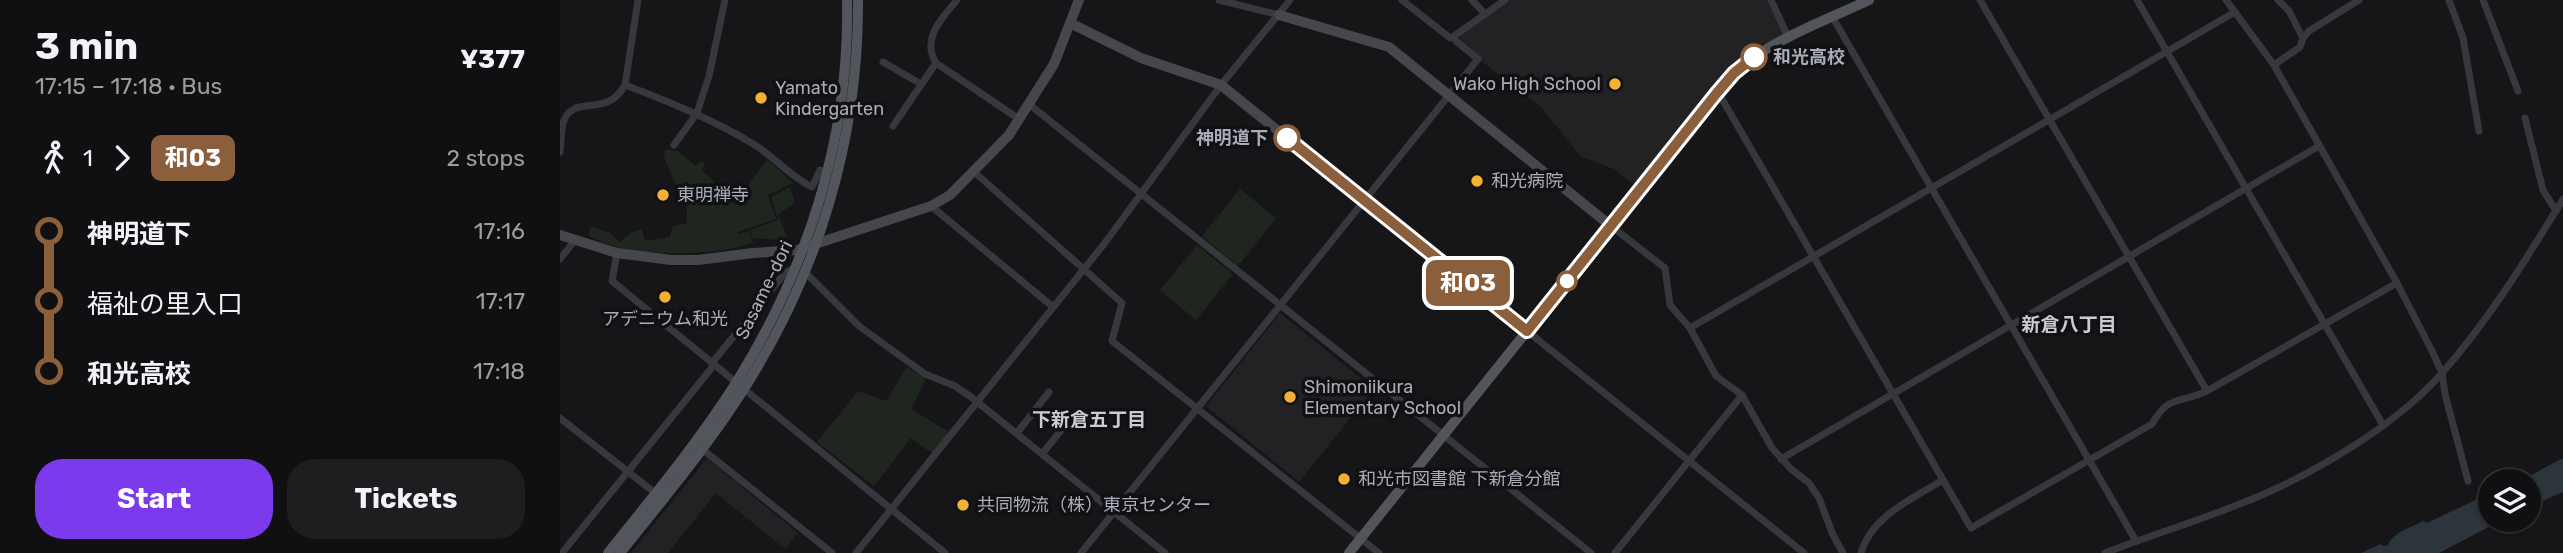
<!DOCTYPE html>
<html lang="en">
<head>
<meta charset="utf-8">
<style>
  :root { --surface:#101012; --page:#1e1e20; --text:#f1f3f6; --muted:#9c9d9f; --line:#303032; --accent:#7c3aed }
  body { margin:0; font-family:Rubik,"Noto Sans JP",sans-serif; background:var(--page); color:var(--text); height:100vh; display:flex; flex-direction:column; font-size:26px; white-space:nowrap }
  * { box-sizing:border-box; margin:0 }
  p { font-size:23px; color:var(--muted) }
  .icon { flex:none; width:38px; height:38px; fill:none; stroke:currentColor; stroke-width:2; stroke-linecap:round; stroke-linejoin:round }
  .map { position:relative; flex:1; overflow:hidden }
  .details { display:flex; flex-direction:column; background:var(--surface); width:560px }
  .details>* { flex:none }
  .badge { padding:0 14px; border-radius:10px; font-size:24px; line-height:46px }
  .fabs { position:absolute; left:1918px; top:469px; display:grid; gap:14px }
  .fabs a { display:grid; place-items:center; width:63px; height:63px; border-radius:50%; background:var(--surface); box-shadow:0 2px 5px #0004,0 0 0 2px var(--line); font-size:35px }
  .map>.badge { position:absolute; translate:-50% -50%; box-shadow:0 0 0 4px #fff }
  .legs { display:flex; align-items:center; gap:10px; height:77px; padding:0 35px; font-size:23px }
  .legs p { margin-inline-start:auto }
  .headline { display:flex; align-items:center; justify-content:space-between; height:119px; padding:0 35px }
  h1 { font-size:38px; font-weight:700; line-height:52px }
  .action { display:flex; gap:14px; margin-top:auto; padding:14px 35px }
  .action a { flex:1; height:80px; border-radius:28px; background:var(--accent); color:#fff; font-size:28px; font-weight:700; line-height:80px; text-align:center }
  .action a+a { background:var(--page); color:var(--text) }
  ul { padding:0 35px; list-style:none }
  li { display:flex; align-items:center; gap:24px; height:70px; font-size:26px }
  li i { display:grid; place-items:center; width:10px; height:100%; margin:0 9px; background:currentColor }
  li i::after { content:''; width:18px; height:18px; margin:-9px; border:5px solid; border-radius:50%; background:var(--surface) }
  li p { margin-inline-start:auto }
  li:first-child i { background:linear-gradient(#0000 50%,currentColor 0) }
  li:last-child i { background:linear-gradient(currentColor 50%,#0000 0) }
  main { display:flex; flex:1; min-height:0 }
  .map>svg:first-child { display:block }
  .built { fill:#222225 }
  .green { fill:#1e261f }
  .water { fill:#2c353c }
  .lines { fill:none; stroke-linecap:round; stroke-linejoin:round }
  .street { stroke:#37383d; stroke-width:7 }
  .secondary { stroke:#45474d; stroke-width:10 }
  .primary { stroke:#53555c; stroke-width:10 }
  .line-1-casing { stroke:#fff; stroke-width:16 }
  .line-1 { stroke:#8b5e3c; stroke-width:10 }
  .stop-1-dot { fill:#fff; stroke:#8b5e3c; stroke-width:3.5 }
  .poi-dot { fill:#f2b134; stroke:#111113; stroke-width:2.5 }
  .labels { text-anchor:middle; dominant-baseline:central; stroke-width:7; stroke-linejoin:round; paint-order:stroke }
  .stop-label { font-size:18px; font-weight:bold; fill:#a8adb8; stroke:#111113; text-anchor:start }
  .poi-label { font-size:18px; fill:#a8adb8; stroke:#111113; text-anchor:start }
  .street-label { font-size:18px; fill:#a8adb8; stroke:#111113 }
  .neighbourhood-label { font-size:19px; font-weight:bold; fill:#c9ccd4; stroke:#111113 }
</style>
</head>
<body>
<main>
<section class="details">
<div class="headline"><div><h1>3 min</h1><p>17:15 – 17:18 · Bus</p></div><b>¥377</b></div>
<div class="legs"><svg class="icon" aria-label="walk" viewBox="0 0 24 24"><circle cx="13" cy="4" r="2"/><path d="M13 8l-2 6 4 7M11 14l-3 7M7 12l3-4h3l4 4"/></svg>1<svg class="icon" aria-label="forward" viewBox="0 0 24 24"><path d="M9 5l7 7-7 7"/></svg><b class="badge" style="background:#8b5e3c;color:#fff">和03</b><p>2 stops</p></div>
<ul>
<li><i style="color:#8b5e3c"></i><b>神明道下</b><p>17:16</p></li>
<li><i style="color:#8b5e3c"></i><span>福祉の里入口</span><p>17:17</p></li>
<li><i style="color:#8b5e3c"></i><b>和光高校</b><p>17:18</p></li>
</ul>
<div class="action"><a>Start</a><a>Tickets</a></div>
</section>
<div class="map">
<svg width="2003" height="553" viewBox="0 0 2003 553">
  <rect width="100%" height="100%" fill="#161618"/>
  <g class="built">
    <path d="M950,0H1209L1224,31L1222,37L1197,46L1181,57L1076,186L1054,169L1020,156L981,107L920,60L922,58L900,39L899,35Z"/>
    <path d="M720,313L814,389L739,482L646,406Z"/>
    <path d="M147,458L238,533L225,549L156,493L108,553H71Z"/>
  </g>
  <g class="green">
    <path d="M107,149L117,151L136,166L141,161L145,164L142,170L161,188L180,197L207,159L233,183L208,195L216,219L178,232L179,234L189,231L193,243C156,255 98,256 60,248C49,245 39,240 29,236L30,226L50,233L60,242L72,232L82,229L85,241L110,237L112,227L127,223V205L114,182L103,154Z"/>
    <path d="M230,187L235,202L218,215L227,236L219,240L193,238L190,230L218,220L211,197Z"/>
    <path d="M680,189L716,218L678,266L642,236Z"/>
    <path d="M637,245L673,274L636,320L600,290Z"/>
    <path d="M347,367L366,379L351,409L389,432L373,454L351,438L314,486L257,442L298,391L326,401Z"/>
  </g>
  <g class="water">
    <path d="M2003,458V492L1969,507V481H1960Z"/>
    <path d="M1930,493V520H1942L1879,553H1801L1821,544L1823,546L1828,545C1834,532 1850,528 1863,521L1867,523Z"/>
  </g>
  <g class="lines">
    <g class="street">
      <path d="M397,0C382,18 361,38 376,63L459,119"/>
      <path d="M659,0L719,15"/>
      <path d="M842,0L890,38H894"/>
      <path d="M912,0L925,14"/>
      <path d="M1211,0L1229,39"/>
      <path d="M1420,0L1647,391"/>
      <path d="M1577,0L1823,425"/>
      <path d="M1666,0L1714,65L1837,283L1873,353L1882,373L1885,394L1908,481"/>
      <path d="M1718,0L1729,11L1743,38"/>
      <path d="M1889,0L1903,38L1919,131"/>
      <path d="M1923,0L1958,91"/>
      <path d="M1273,18L1576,541"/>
      <path d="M323,62L361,84"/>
      <path d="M1714,65L1740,47L1743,38L1749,31L1799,0"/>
      <path d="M65,85C110,102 154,120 195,145C214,157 231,177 252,187L260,170L268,173"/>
      <path d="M1156,94L1162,99L1411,528L1592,424C1609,394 1619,404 1647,391L1837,283"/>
      <path d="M470,105L1031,553"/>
      <path d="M1965,118L1983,190L1996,211"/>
      <path d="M333,126L376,63"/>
      <path d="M114,145L137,113L149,76L165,0"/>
      <path d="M0,152C1,143 1,132 3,123C13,92 46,120 65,85L78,0"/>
      <path d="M413,171L562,303L552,341L819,553"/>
      <path d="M371,206L493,307"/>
      <path d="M1051,226L1105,268L1110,305L1130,328L1156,376L1182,395L1212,448L1231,469L1249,483L1259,498L1273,535L1283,553"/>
      <path d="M57,253L52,281L385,553"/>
      <path d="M0,259L16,239"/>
      <path d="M245,272L299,326L365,374L395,386L411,397L605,553"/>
      <path d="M1130,328L1675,12"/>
      <path d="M967,331L1244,553"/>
      <path d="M152,363L225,273L233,269"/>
      <path d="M0,418L95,493"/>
      <path d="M457,433L489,392"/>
      <path d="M142,449L272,553"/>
      <path d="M482,454L510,419"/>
      <path d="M1221,459L1759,146"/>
      <path d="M2,553L154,365"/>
      <path d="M296,553L544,244L661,85L730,0"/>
      <path d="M521,553L918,59L896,41L894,36L945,0"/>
      <path d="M1055,553L1182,395"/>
      <path d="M1301,553C1311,517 1353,498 1383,480"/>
      <path d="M1545,553C1601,531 1659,515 1713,490C1771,463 1840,421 1882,373C1929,320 1967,258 2003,199"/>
    </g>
    <g class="secondary">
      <path d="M719,15L829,47L1051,226"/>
      <path d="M510,23L581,58L661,85L967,331"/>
      <path d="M0,235L57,253L111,260H138L193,253L237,250L371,206L390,195L449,135L494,64L519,0"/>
    </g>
    <g class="primary">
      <path d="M48,553C92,498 138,443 176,383C248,267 290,137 287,0"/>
      <path d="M60,553C102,501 146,448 182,392C258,274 299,140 298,0"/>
      <path d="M789,553L1174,73C1208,41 1267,20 1309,0"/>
    </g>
  </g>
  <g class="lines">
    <defs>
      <path id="line-1" d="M727,138L967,331L1156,94L1174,73L1194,57"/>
    </defs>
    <use href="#line-1" class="line-1-casing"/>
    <use href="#line-1" class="line-1"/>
  </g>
  <g class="stop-1-dot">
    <circle cx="1194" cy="57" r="12"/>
    <circle cx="727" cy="138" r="12"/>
    <circle cx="1007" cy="281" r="9"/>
  </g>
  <g class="poi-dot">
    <circle cx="1055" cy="84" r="7"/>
    <circle cx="201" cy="98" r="7"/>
    <circle cx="917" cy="181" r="7"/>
    <circle cx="103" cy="195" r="7"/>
    <circle cx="105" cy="297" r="7"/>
    <circle cx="730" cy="397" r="7"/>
    <circle cx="784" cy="479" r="7"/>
    <circle cx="403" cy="505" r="7"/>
  </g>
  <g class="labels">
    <g class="stop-label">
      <text x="1213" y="57">和光高校</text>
      <text x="708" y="138" text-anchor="end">神明道下</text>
    </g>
    <g class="poi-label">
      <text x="1041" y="84" text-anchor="end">Wako High School</text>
      <text x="215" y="88">Yamato<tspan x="215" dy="21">Kindergarten</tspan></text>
      <text x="931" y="181">和光病院</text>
      <text x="117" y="195">東明禅寺</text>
      <text x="105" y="319" text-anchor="middle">アデニウム和光</text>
      <text x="744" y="387">Shimoniikura<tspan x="744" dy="21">Elementary School</tspan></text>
      <text x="798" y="479">和光市図書館 下新倉分館</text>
      <text x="417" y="505">共同物流（株）東京センター</text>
    </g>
    <g class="street-label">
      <text transform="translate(204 290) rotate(-64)">Sasame-dori</text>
    </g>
    <g class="neighbourhood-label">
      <text x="1509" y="324">新倉八丁目</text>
      <text x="529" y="419">下新倉五丁目</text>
    </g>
  </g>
</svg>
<div class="fabs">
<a><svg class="icon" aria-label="layers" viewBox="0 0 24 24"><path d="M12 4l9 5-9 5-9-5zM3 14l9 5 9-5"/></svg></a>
</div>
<b class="badge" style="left:908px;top:283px;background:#8b5e3c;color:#fff">和03</b>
</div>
</main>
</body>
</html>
